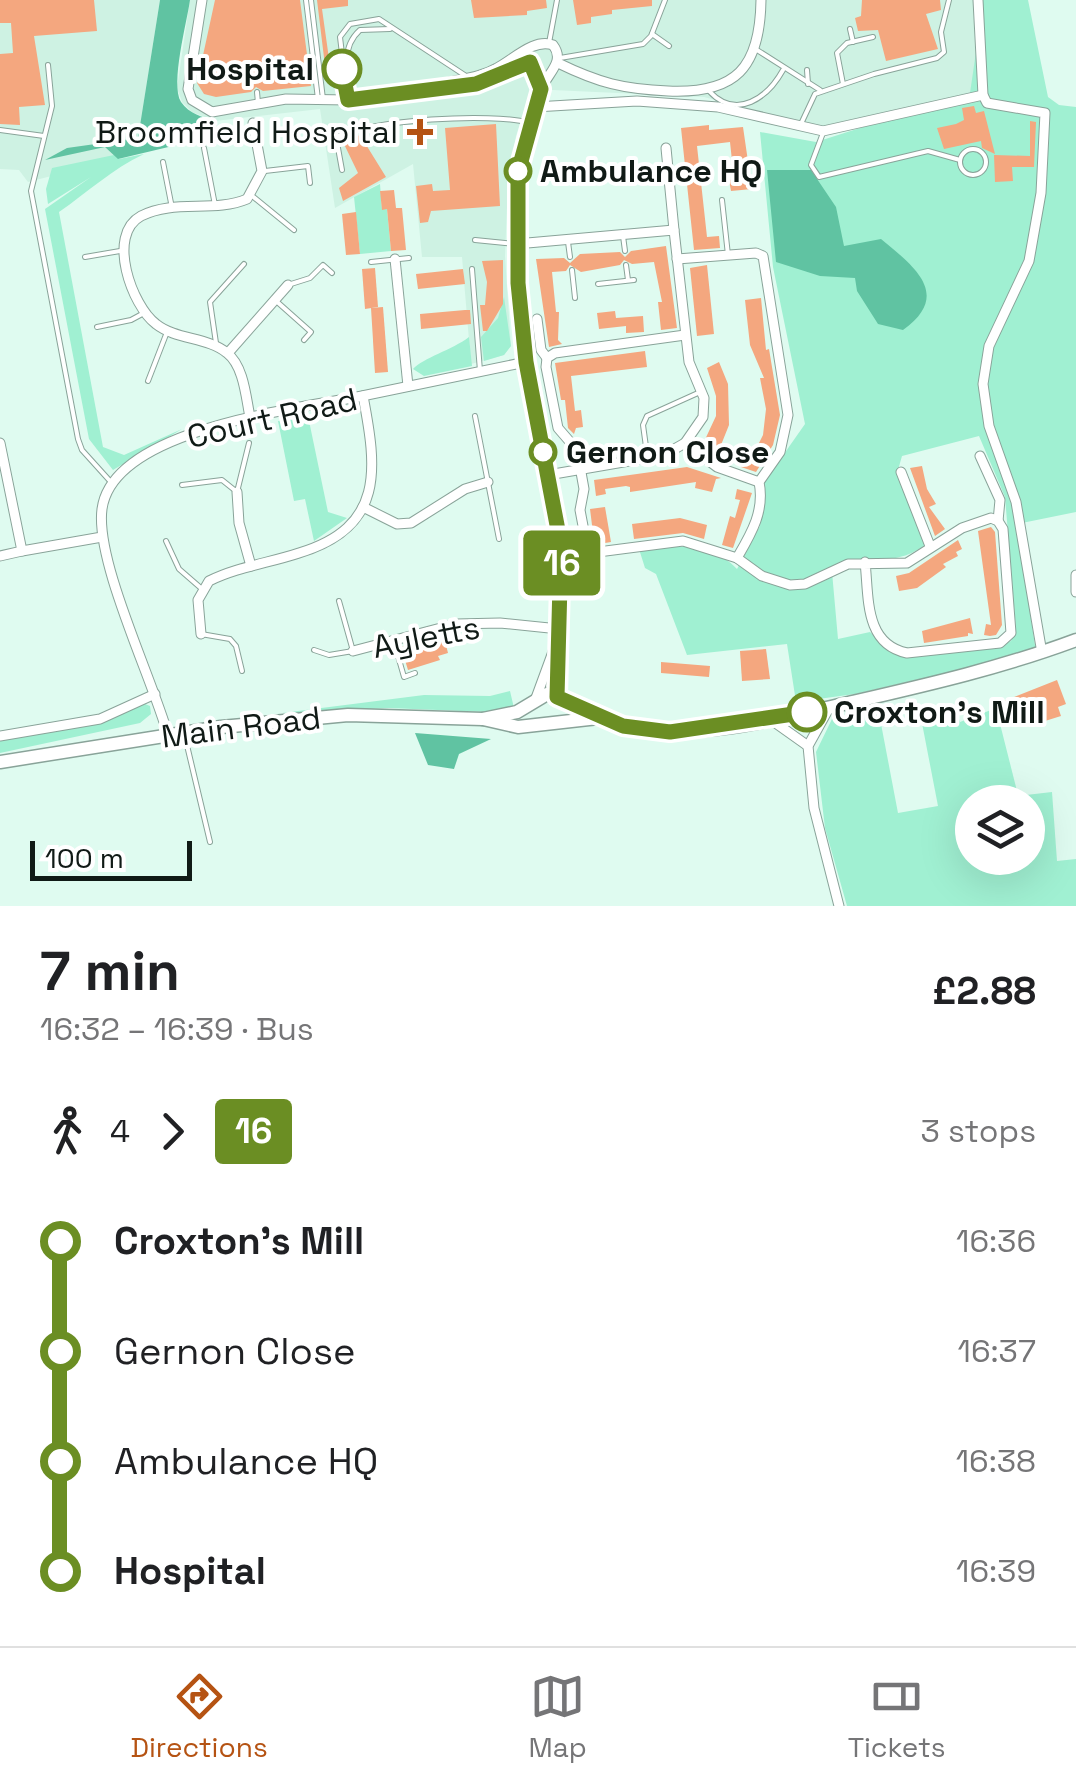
<!DOCTYPE html>
<html lang="en">
<head>
<meta charset="utf-8">
<style>
  :root { --surface:#fff; --page:#f2f2f2; --text:#202124; --muted:#757577; --line:#e0e0e0; --accent:#b55313 }
  body { margin:0; font-family:"Space Grotesk",sans-serif; background:var(--page); color:var(--text); height:100vh; display:flex; flex-direction:column; font-size:38px; white-space:nowrap }
  * { box-sizing:border-box; margin:0 }
  p { font-size:32px; color:var(--muted) }
  .icon { flex:none; width:55px; height:55px; fill:none; stroke:currentColor; stroke-width:2; stroke-linecap:round; stroke-linejoin:round }
  .map { position:relative; height:906px; overflow:hidden }
  .panel { display:flex; flex-direction:column; background:var(--surface); flex:1 }
  .panel>* { flex:none }
  .badge { padding:0 20px; border-radius:8px; font-size:35px; line-height:65px }
  .controls { position:absolute; left:955px; top:785px; display:grid; gap:20px }
  .controls a { display:grid; place-items:center; width:90px; height:90px; border-radius:50%; background:var(--surface); box-shadow:0 10px 40px #0002; font-size:50px }
  .scale { position:absolute; left:30px; bottom:25px; width:162px; box-sizing:border-box; padding-left:10px; border:5px solid #101a16; border-top:0; font-size:28px; line-height:35px; white-space:nowrap; color:#101a16; -webkit-text-stroke:8px #fff; paint-order:stroke }
  .map>.badge { position:absolute; translate:-50% -50%; box-shadow:0 0 0 5px #fff }
  .legs { display:flex; align-items:center; gap:15px; height:110px; padding:0 40px; font-size:32px }
  .legs p { margin-inline-start:auto }
  .headline { display:flex; align-items:center; justify-content:space-between; height:170px; padding:0 40px }
  h1 { font-size:55px; font-weight:700; line-height:75px }
  ul { padding:0 40px; list-style:none }
  li { display:flex; align-items:center; gap:35px; height:110px; font-size:38px }
  li i { display:grid; place-items:center; width:15px; height:100%; margin:0 12px; background:currentColor }
  li i::after { content:''; width:25px; height:25px; margin:-12px; border:8px solid; border-radius:50%; background:var(--surface) }
  li p { margin-inline-start:auto }
  li:first-child i { background:linear-gradient(#0000 50%,currentColor 0) }
  li:last-child i { background:linear-gradient(currentColor 50%,#0000 0) }
  .menu { display:flex; justify-content:space-around; align-items:center; height:140px; border-top:2px solid var(--line); background:var(--surface); font-size:28px; color:var(--muted) }
  .menu a { display:grid; justify-items:center; gap:5px }
  .menu .active { color:var(--accent) }
  .map>svg:first-child { display:block }
  .built { fill:#cef2e3 }
  .green { fill:#a0f0d2; fill-rule:evenodd }
  .forest { fill:#60c3a2 }
  .building { fill:#f4a77f }
  .lines { fill:none; stroke-linecap:round; stroke-linejoin:round }
  .service-casing { stroke:#89a399; stroke-width:6 }
  .minor-casing { stroke:#89a399; stroke-width:11 }
  .secondary-casing { stroke:#89a399; stroke-width:15 }
  .service { stroke:#fff; stroke-width:4 }
  .minor { stroke:#fff; stroke-width:9 }
  .secondary { stroke:#fff; stroke-width:12 }
  .line-1-casing { stroke:#fff; stroke-width:22 }
  .line-1 { stroke:#6b8e23; stroke-width:15 }
  .stop-1-dot { fill:#fff; stroke:#6b8e23; stroke-width:5 }
  .poi-dot { fill:#b55313; stroke:#fff; stroke-width:4 }
  .labels { text-anchor:middle; dominant-baseline:central; stroke-width:8; stroke-linejoin:round; paint-order:stroke }
  .stop-label { font-size:32px; font-weight:bold; fill:#101a16; stroke:#fff; text-anchor:start }
  .poi-label { font-size:32px; fill:#101a16; stroke:#fff; text-anchor:end }
  .street-label { font-size:32px; fill:#101a16; stroke:#fff }
</style>
</head>
<body>
<div class="map">
<svg width="1076" height="906" viewBox="0 0 1076 906">
  <rect width="100%" height="100%" fill="#dffbf0"/>
  <g class="built">
    <path d="M0,0H160L138,138L118,159L28,182L19,170L0,169Z"/>
    <path d="M190,0H973L976,72L971,93L823,128L704,97L531,89L516,136L508,182L505,256L511,346L504,355L471,364L462,257H422L413,164L335,208L320,109L215,121L192,112L182,102L177,88Z"/>
  </g>
  <g class="green">
    <path d="M974,0H1028L1048,97L1059,105L1076,107V512L1017,524L1036,652L855,694L796,702L787,644L687,655L656,574L645,568L639,549C671,544 714,543 737,569L760,526L765,481L805,424L773,267L760,132L816,142L970,93L977,45ZM979,436L1005,497L1016,629L1011,641L1000,646L906,657L892,653L870,632L838,639L832,572C869,547 887,572 925,545L898,470L902,456Z"/>
    <path d="M144,154C112,169 88,192 59,212L103,447L124,455L182,429L113,470L89,439L45,209L91,177L48,204L46,189L52,168L114,155L119,159Z"/>
    <path d="M380,184L382,209H387L391,251L360,254L354,197Z"/>
    <path d="M504,297L511,346L504,355L484,361L481,337L498,318Z"/>
    <path d="M469,337L472,366L424,376L413,369C423,358 452,350 469,337Z"/>
    <path d="M308,416L328,512L347,518L314,541L305,499L294,501L278,421Z"/>
    <path d="M510,691L514,708L486,712L389,708L282,713L424,695L490,696Z"/>
    <path d="M145,704L150,706L151,714L140,723L0,753V739L91,725Z"/>
    <path d="M878,708L898,813L938,806L921,718L956,710L960,722L996,708L1017,791L1026,795L1052,792L1057,861L1076,859V906H847L825,828L816,752L832,719ZM1028,802V858H972V802Z"/>
  </g>
  <g class="forest">
    <path d="M160,0H190C187,22 170,84 181,102C189,114 203,117 215,121L219,135L118,159L105,147L45,160L67,148L138,138Z"/>
    <path d="M767,170H811L836,207L844,246L881,239C915,267 952,295 903,330L878,324L857,291L855,278L820,276L776,262Z"/>
    <path d="M415,733L491,739L459,754L454,769L428,765Z"/>
  </g>
  <g class="building">
    <path d="M0,0H94L97,31L34,36L45,105L19,107L20,125L0,124V54L13,53L11,23H0Z"/>
    <path d="M215,0H300L311,86L263,91L256,87L251,92L216,97L204,94L197,83Z"/>
    <path d="M317,0H348V6L322,9L331,73L326,74Z"/>
    <path d="M471,0H546L547,8L527,11V15L474,18Z"/>
    <path d="M573,0H652V6L612,10V14L591,17V23L577,25Z"/>
    <path d="M862,0H940L941,10L926,14L938,49L886,61L878,30L858,31L855,18L861,16Z"/>
    <path d="M974,106L976,113L984,111L995,154L982,148L981,141L944,149L937,128L956,124L964,120L962,108Z"/>
    <path d="M1030,121L1036,122L1034,167H1012L1013,181L995,182L994,155L1030,156Z"/>
    <path d="M496,124L500,206L431,211L428,222L420,223L416,186L432,184L433,191L450,190L445,128Z"/>
    <path d="M709,125V130L743,127L752,189L731,191L729,180L734,179L730,142L697,146L707,237L719,236L720,248L694,250L681,128Z"/>
    <path d="M360,135L386,177L343,201L339,188L358,173L343,142Z"/>
    <path d="M394,190L396,208H402L406,250L391,251L387,209L382,210L380,191Z"/>
    <path d="M356,212L360,254L346,255L342,214Z"/>
    <path d="M666,246L677,328L661,330L658,302H662L654,262L632,264L624,260L620,265L581,272L570,265L566,271L552,272L556,312H559L558,340L562,344L549,347L536,259L564,258L570,263L580,254L620,252L625,257L631,251Z"/>
    <path d="M503,260V304L487,331H483L480,305H485L487,282L482,261Z"/>
    <path d="M707,265L714,334L697,336L690,268Z"/>
    <path d="M375,268L378,307L365,309L362,269Z"/>
    <path d="M463,269L465,284L418,289L416,274Z"/>
    <path d="M761,298L766,350L769,349L780,415L773,445L756,472L741,467L747,458L750,461L763,435L766,409L760,378H764L750,345L745,300Z"/>
    <path d="M383,307L388,372L375,373L371,308Z"/>
    <path d="M465,310H470L471,324L421,329L420,314Z"/>
    <path d="M615,311L616,318L643,316L644,332L626,333V326L599,329L597,313Z"/>
    <path d="M645,351L647,367L571,376L575,411L581,410L583,427L576,428L574,434L568,428L565,400H561L555,363Z"/>
    <path d="M719,362L728,384L729,425L717,455L702,446L716,416V396L707,368Z"/>
    <path d="M922,466L927,489L936,504L929,507L945,529L935,536L910,468Z"/>
    <path d="M687,467L721,478L716,479L712,492L695,488L696,482L630,492V487L626,486L605,489L606,494L596,496L594,480Z"/>
    <path d="M737,489L752,493L733,548L722,545L730,516L735,518L740,500L735,499Z"/>
    <path d="M605,507L611,542L599,544L594,541L590,509Z"/>
    <path d="M680,518L707,525L704,539L683,533L634,539L632,524Z"/>
    <path d="M991,527L995,532L1002,625L996,635L990,636L984,635L986,624L991,625L978,531Z"/>
    <path d="M958,540L962,549L956,552L958,556L943,564L946,567L917,588L899,591L896,576L909,573Z"/>
    <path d="M970,618L973,634L968,633V636L924,643L922,631Z"/>
    <path d="M433,638L435,644L445,641L448,653L438,656L440,660L408,670L401,647Z"/>
    <path d="M766,649L770,679L742,681L740,651Z"/>
    <path d="M661,662L710,666L709,677L661,673Z"/>
    <path d="M1057,680L1066,704L1058,707L1061,716L1045,721L1037,706L1005,718L999,703Z"/>
  </g>
  <g class="lines">
    <defs>
      <g id="service">
        <path d="M306,0L318,99"/>
        <path d="M311,0L323,99"/>
        <path d="M850,29L853,42"/>
        <path d="M652,34L669,46"/>
        <path d="M549,43L557,0"/>
        <path d="M757,50L820,90"/>
        <path d="M560,58L643,44L651,36L665,0"/>
        <path d="M48,65L52,106L31,191L78,439L82,450L110,481"/>
        <path d="M807,70L808,84"/>
        <path d="M843,84L837,53L847,43L873,37"/>
        <path d="M709,91C737,121 768,97 783,70"/>
        <path d="M257,92L258,103"/>
        <path d="M347,96L340,37L350,24L379,19L466,76"/>
        <path d="M355,99C348,74 339,49 360,30L390,29"/>
        <path d="M800,126L815,94L874,74L937,58L944,52L941,32L949,0"/>
        <path d="M0,130L44,136"/>
        <path d="M823,133L811,165L819,177L928,151L960,160"/>
        <path d="M204,148L215,205"/>
        <circle cx="973" cy="162" r="13"/>
        <path d="M163,162L172,208"/>
        <path d="M342,170L336,137C370,120 492,112 529,123"/>
        <path d="M265,171L308,166L310,183"/>
        <path d="M251,195L294,230"/>
        <path d="M722,200L728,255"/>
        <path d="M623,236L625,251"/>
        <path d="M475,240L516,244"/>
        <path d="M568,242L570,257"/>
        <path d="M85,257L120,251"/>
        <path d="M371,262L409,258"/>
        <path d="M626,265L628,280"/>
        <path d="M472,269L480,371"/>
        <path d="M572,270L575,298"/>
        <path d="M291,284L310,278L323,265L332,273"/>
        <path d="M598,284L634,280"/>
        <path d="M275,300L311,332L304,340"/>
        <path d="M97,327L131,320L144,313"/>
        <path d="M216,343L210,302L244,264"/>
        <path d="M148,381L167,332"/>
        <path d="M475,416L499,539"/>
        <path d="M647,454L643,425L647,416L698,393"/>
        <path d="M182,485L222,480L237,492L249,443"/>
        <path d="M166,541L179,569L202,589"/>
        <path d="M201,634L230,639L236,646L242,671"/>
        <path d="M394,642L404,677L415,673"/>
        <path d="M314,650L329,655L353,651L339,601"/>
        <path d="M185,737L210,842"/>
      </g>
      <g id="minor">
        <path d="M202,0L188,89L192,100L212,112L286,99L348,100L442,91L487,82L530,62"/>
        <path d="M978,0L983,95L987,103L1045,113L1041,193L1029,261L989,346L983,384L989,426L1016,502L1042,653"/>
        <path d="M529,59L541,89"/>
        <path d="M558,63C599,83 623,89 668,91C736,94 760,68 761,0"/>
        <path d="M422,91C446,79 475,81 497,68C514,59 534,38 553,45C566,62 547,73 541,90C522,140 516,186 516,239C517,347 550,441 561,546C567,597 555,647 557,697"/>
        <path d="M535,107L637,101L718,107L823,131L983,95"/>
        <path d="M666,148L674,230"/>
        <path d="M516,244L674,230L689,362L704,398L703,417L685,443L664,455L548,475"/>
        <path d="M395,259L408,386"/>
        <path d="M677,259L756,253L763,256L788,415L780,452L759,482C765,511 751,534 737,558"/>
        <path d="M537,319L541,350L547,358"/>
        <path d="M685,335L555,353L547,358L546,367L558,428L577,450L584,489L580,510L587,547L598,552L683,541L737,558L762,576L790,585L805,584L848,564L907,563L962,528L991,518L998,521L1003,529L1011,633L1000,643L907,653C864,644 869,597 865,562"/>
        <path d="M228,353L288,285"/>
        <path d="M250,417C246,398 244,366 227,353C208,337 176,340 156,324C132,306 106,235 141,216C174,199 214,213 247,199L262,171L253,123"/>
        <path d="M0,443L22,551L102,537"/>
        <path d="M685,443L717,467L759,482"/>
        <path d="M980,456L1000,500L998,521"/>
        <path d="M901,472L930,546"/>
        <path d="M237,492L239,523L251,566"/>
        <path d="M363,507L397,524L411,523L465,489L488,482"/>
        <path d="M0,556L22,551"/>
        <path d="M1076,575V592"/>
        <path d="M201,634L198,600L209,581C237,567 269,563 299,553C385,527 377,469 363,396"/>
        <path d="M353,651L456,624L500,623L559,629"/>
        <path d="M536,698L554,649"/>
        <path d="M829,708L808,746L814,808L839,906"/>
        <path d="M770,719L808,746"/>
        <path d="M168,735C152,678 95,561 102,509C113,428 299,409 362,396C417,385 471,373 526,362"/>
        <path d="M0,736L100,719L155,694"/>
      </g>
      <g id="secondary">
        <path d="M483,719L517,712L547,694C578,700 604,724 638,728C706,739 782,718 848,703C926,685 1001,668 1076,640"/>
        <path d="M0,762L221,727L348,715L483,719L518,727L598,718"/>
      </g>
    </defs>
    <use href="#service" class="service-casing"/>
    <use href="#minor" class="minor-casing"/>
    <use href="#secondary" class="secondary-casing"/>
    <use href="#service" class="service"/>
    <use href="#minor" class="minor"/>
    <use href="#secondary" class="secondary"/>
  </g>
  <g class="lines">
    <defs>
      <path id="line-1" d="M342,69L348,100L476,84L530,62L541,89L518,172V283L526,362L561,546L557,697L623,726L670,732L807,712"/>
    </defs>
    <use href="#line-1" class="line-1-casing"/>
    <use href="#line-1" class="line-1"/>
  </g>
  <g class="stop-1-dot">
    <circle cx="342" cy="69" r="18"/>
    <circle cx="518" cy="171" r="12"/>
    <circle cx="543" cy="452" r="12"/>
    <circle cx="807" cy="712" r="18"/>
  </g>
  <path class="poi-dot" d="M415 117h10v10h10v10h-10v10h-10v-10h-10v-10h10z"/>
  <g class="labels">
    <g class="stop-label">
      <text x="314" y="69" text-anchor="end">Hospital</text>
      <text x="540" y="171">Ambulance HQ</text>
      <text x="566" y="452">Gernon Close</text>
      <text x="834" y="712">Croxton's Mill</text>
    </g>
    <g class="poi-label">
      <text x="398" y="132">Broomfield Hospital</text>
    </g>
    <g class="street-label">
      <text transform="translate(272 418) rotate(-13)">Court Road</text>
      <text transform="translate(426 637) rotate(-11)">Ayletts</text>
      <text transform="translate(241 727) rotate(-7)">Main Road</text>
    </g>
  </g>
</svg>
<div class="controls">
<a><svg class="icon" aria-label="layers" viewBox="0 0 24 24"><path d="M12 4l9 5-9 5-9-5zM3 14l9 5 9-5"/></svg></a>
</div>
<div class="scale">100 m</div>
<b class="badge" style="left:562px;top:563px;background:#6b8e23;color:#fff">16</b>
</div>
<section class="panel">
<div class="headline"><div><h1>7 min</h1><p>16:32 – 16:39 · Bus</p></div><b>£2.88</b></div>
<div class="legs"><svg class="icon" aria-label="walk" viewBox="0 0 24 24"><circle cx="13" cy="4" r="2"/><path d="M13 8l-2 6 4 7M11 14l-3 7M7 12l3-4h3l4 4"/></svg>4<svg class="icon" aria-label="forward" viewBox="0 0 24 24"><path d="M9 5l7 7-7 7"/></svg><b class="badge" style="background:#6b8e23;color:#fff">16</b><p>3 stops</p></div>
<ul>
<li><i style="color:#6b8e23"></i><b>Croxton's Mill</b><p>16:36</p></li>
<li><i style="color:#6b8e23"></i><span>Gernon Close</span><p>16:37</p></li>
<li><i style="color:#6b8e23"></i><span>Ambulance HQ</span><p>16:38</p></li>
<li><i style="color:#6b8e23"></i><b>Hospital</b><p>16:39</p></li>
</ul>
</section>
<nav class="menu">
<a class="active"><svg class="icon" aria-label="directions" viewBox="0 0 24 24"><path d="M12 3l9 9-9 9-9-9zM9 14v-3h6M13 9l2 2-2 2"/></svg>Directions</a>
<a><svg class="icon" aria-label="map" viewBox="0 0 24 24"><path d="M3 6l6-2 6 2 6-2v14l-6 2-6-2-6 2zM9 4v14M15 6v14"/></svg>Map</a>
<a><svg class="icon" aria-label="tickets" viewBox="0 0 24 24"><path d="M3 7h18v10H3zM15 7v10"/></svg>Tickets</a>
</nav>
</body>
</html>
